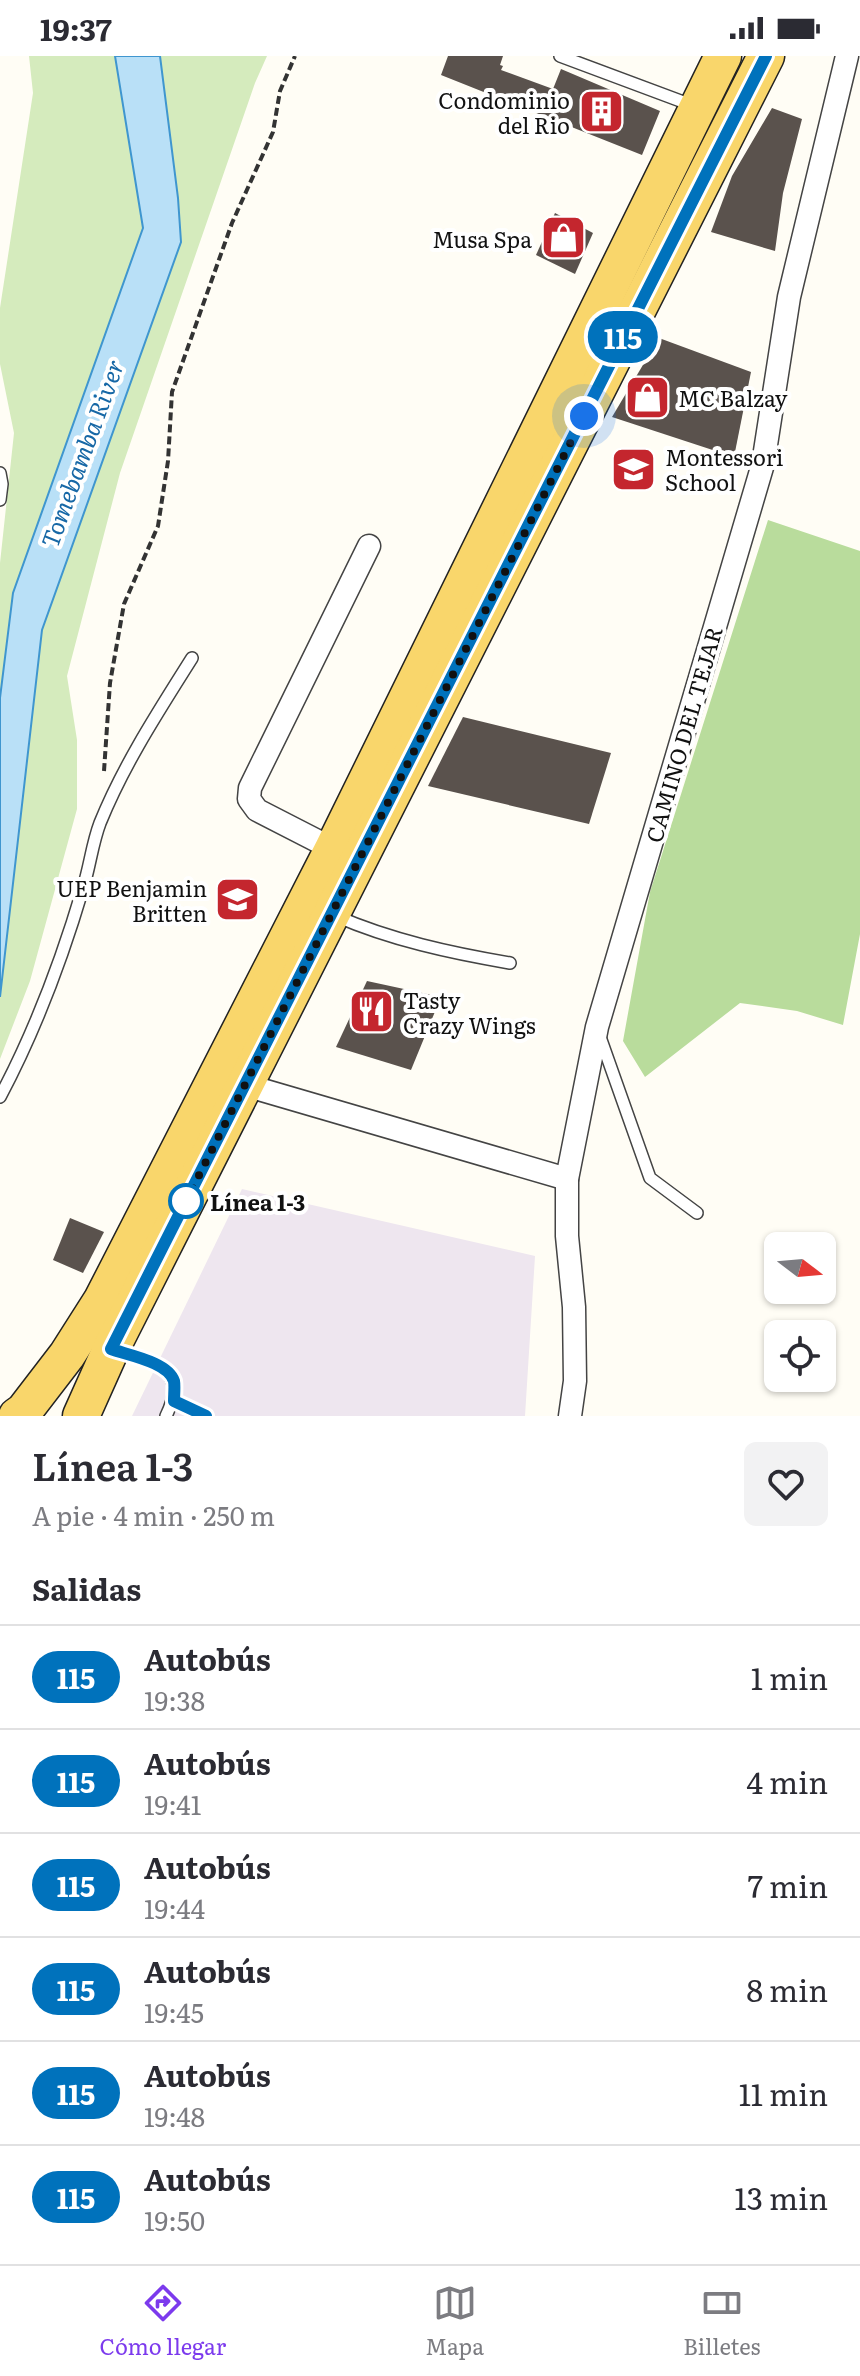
<!DOCTYPE html>
<html lang="es">
<head>
<meta charset="utf-8">
<style>
  :root { --surface:#fff; --page:#f2f2f3; --text:#2b2b33; --muted:#7c7c81; --line:#e1e1e2; --accent:#7c3aed }
  body { margin:0; font-family:Literata,serif; background:var(--page); color:var(--text); height:100vh; display:flex; flex-direction:column; font-size:30px; white-space:nowrap }
  * { box-sizing:border-box; margin:0 }
  p { font-size:26px; color:var(--muted) }
  .icon { flex:none; width:44px; height:44px; fill:none; stroke:currentColor; stroke-width:2; stroke-linecap:round; stroke-linejoin:round }
  .map { position:relative; height:1360px; overflow:hidden }
  .sheet { display:flex; flex-direction:column; background:var(--surface); flex:1 }
  .sheet>* { flex:none }
  .badge { padding:0 16px; border-radius:26px; font-size:28px; line-height:52px }
  .needle { width:52px; rotate:106deg }
  .tools { position:absolute; left:764px; top:1176px; display:grid; gap:16px }
  .tools a { display:grid; place-items:center; width:72px; height:72px; border-radius:12px; background:var(--surface); box-shadow:0 2px 6px #0004; font-size:40px }
  .you { position:absolute; width:40px; height:40px; margin:-20px; border:6px solid #fff; border-radius:50%; background:#1a73e8; box-shadow:0 0 0 12px #1a73e833 }
  .map>.badge { position:absolute; translate:-50% -50%; box-shadow:0 0 0 4px #fff }
  h2 { padding:0 32px; font-size:30px; line-height:72px }
  .round { display:grid; place-items:center; flex:none; width:84px; height:84px; border-radius:12px; background:var(--page) }
  .summary { display:flex; align-items:center; justify-content:space-between; height:136px; padding:0 32px }
  h1 { font-size:38px; font-weight:600; line-height:60px }
  ul { padding:0; list-style:none }
  li { display:flex; align-items:center; gap:24px; height:104px; padding:0 32px; border-top:2px solid var(--line) }
  li div { flex:1 }
  li b { display:block; font-size:30px }
  li em { font-style:normal }
  li .badge { min-width:88px; font-weight:700; text-align:center }
  .status { display:flex; justify-content:space-between; align-items:center; height:56px; padding:0 40px; background:var(--surface); direction:ltr }
  .status svg { height:22px; fill:currentColor }
  .tab-bar { display:flex; justify-content:space-around; align-items:center; height:112px; border-top:2px solid var(--line); background:var(--surface); font-size:22px; color:var(--muted) }
  .tab-bar a { display:grid; justify-items:center; gap:4px }
  .tab-bar .current { color:var(--accent) }
  .map>svg:first-child { display:block }
  .industrial { fill:#eee6ef }
  .green { fill:#d5ebbd }
  .forest { fill:#b9dc9c }
  .water { fill:#b9e0f7; stroke:#3f96cf; stroke-width:2 }
  .building { fill:#5a524d }
  .lines { fill:none; stroke-linecap:round; stroke-linejoin:round }
  .service-casing { stroke:#444; stroke-width:14 }
  .minor-casing { stroke:#444; stroke-width:25 }
  .primary-casing { stroke:#222; stroke-width:39 }
  .path { stroke:#333; stroke-width:4; stroke-dasharray:8 4; stroke-linecap:butt }
  .service { stroke:#fff; stroke-width:11 }
  .minor { stroke:#fff; stroke-width:22 }
  .primary { stroke:#f9d66b; stroke-width:36 }
  .line-casing { stroke:#fff; stroke-width:18 }
  .line { stroke:#0072bc; stroke-width:12 }
  .walk { stroke:#111; stroke-width:8; stroke-dasharray:0 14.4 }
  .stop-dot { fill:#fff; stroke:#0072bc; stroke-width:4 }
  .labels { text-anchor:middle; dominant-baseline:central; stroke-width:8; stroke-linejoin:round; paint-order:stroke }
  .poi-label { font-size:22px; fill:#111; stroke:#fff; text-anchor:end }
  .street-label { font-size:22px; fill:#111; stroke:#fff }
  .stop-label { font-size:22px; font-weight:bold; fill:#111; stroke:#fff; text-anchor:start }
  .water-label { font-size:24px; font-style:italic; fill:#1768a6; stroke:#fff }
</style>
</head>
<body>
<div class="status"><b>19:37</b><svg viewBox="0 0 49 12"><path d="M0 12V9h3v3zM5 12V6h3v6zM10 12V3h3v9zM15 12V0h3v12zM26 1h20v11H26zM47 4h2v5h-2z"/></svg></div>
<div class="map">
<svg width="860" height="1360" viewBox="0 0 860 1360">
  <rect width="100%" height="100%" fill="#fffdf5"/>
  <path class="industrial" d="M242,1133L535,1200L525,1360H132Z"/>
  <g class="green">
    <path d="M29,0H115L143,172L52,429L0,649V507L14,377L0,308V252L33,37Z"/>
    <path d="M160,0H267L255,27L120,417L67,620L77,684V753L30,925L0,1003V941L42,574L181,186L178,142Z"/>
  </g>
  <path class="forest" d="M768,464L860,495V878L843,969L797,955L740,947L645,1021L623,985L650,836Z"/>
  <path class="water" d="M115,0H160L178,142L181,186L42,574L0,941V642L13,537L143,172Z"/>
  <g class="building">
    <path d="M448,0H503L500,9L503,10L501,14L553,33L561,13L660,55L642,99L441,19Z"/>
    <path d="M772,52L802,63L783,137L775,195L711,176L732,120Z"/>
    <path d="M555,157L593,177L575,218L536,199Z"/>
    <path d="M659,282L751,316L734,401L612,361Z"/>
    <path d="M463,661L611,697L589,768L428,730Z"/>
    <path d="M367,925L441,941L411,1014L336,991Z"/>
    <path d="M70,1162L104,1176L83,1217L53,1204Z"/>
  </g>
  <g class="lines">
    <defs>
      <g id="service">
        <path d="M560,0L694,50"/>
        <path d="M0,417L2,428L0,444"/>
        <path d="M336,860C391,884 451,897 510,907"/>
        <path d="M599,978L650,1122L697,1157"/>
        <path d="M0,1041C35,975 62,903 83,832C90,810 92,788 100,767C124,708 158,656 192,602"/>
        <path d="M115,1294C153,1307 190,1311 166,1360"/>
        <path d="M174,1345L206,1360"/>
      </g>
      <g id="minor">
        <path d="M333,793L257,754L249,743L250,732L369,490"/>
        <path d="M245,1029L567,1123"/>
        <path d="M570,1360L575,1325L574,1251L567,1180V1123L597,971L763,408L789,241L847,0"/>
      </g>
      <g id="primary">
        <path d="M17,1360L24,1355L67,1299L102,1244L333,793L723,0"/>
        <path d="M81,1360L111,1293L766,0"/>
      </g>
    </defs>
    <use href="#service" class="service-casing"/>
    <use href="#minor" class="minor-casing"/>
    <use href="#primary" class="primary-casing"/>
    <path class="path" d="M104,715L110,627L124,548L158,470L168,405L172,336L232,167L273,76L280,35L295,0"/>
    <use href="#service" class="service"/>
    <use href="#minor" class="minor"/>
    <use href="#primary" class="primary"/>
  </g>
  <g class="lines">
    <defs>
      <path id="line" d="M206,1360L174,1345C174,1339 175,1330 174,1325C168,1306 128,1299 111,1293L766,0"/>
    </defs>
    <use href="#line" class="line-casing"/>
    <use href="#line" class="line"/>
    <path class="walk" d="M186,1145L584,360"/>
  </g>
  <defs>
    <symbol id="building-square" viewBox="-11 -11 22 22"><rect x="-9" y="-9" width="18" height="18" rx="4" fill="#c4262e" stroke="#fff"/><path d="M-4-6H4V6H1V3H-1V6H-4ZM-2.5-4.3h1.7v1.8h-1.7ZM.8-4.3h1.7v1.8H.8ZM-2.5-1h1.7V.8h-1.7ZM.8-1h1.7V.8H.8Z" fill="#fff"/></symbol>
    <symbol id="shop-square" viewBox="-11 -11 22 22"><rect x="-9" y="-9" width="18" height="18" rx="4" fill="#c4262e" stroke="#fff"/><path d="M-5-2.5h2.3a2.7 3.5 0 0 1 5.4 0H5L5.5 6h-11ZM-1.5-2.5h3a1.5 2.3 0 0 0-3 0Z" fill="#fff"/></symbol>
    <symbol id="school-square" viewBox="-11 -11 22 22"><rect x="-9" y="-9" width="18" height="18" rx="4" fill="#c4262e" stroke="#fff"/><path d="M0-5L7-2L0 1L-7-2ZM-4 1L0 2.5L4 1V4Q0 6-4 4Z" fill="#fff"/></symbol>
    <symbol id="restaurant-square" viewBox="-11 -11 22 22"><rect x="-9" y="-9" width="18" height="18" rx="4" fill="#c4262e" stroke="#fff"/><path d="M-5-6h1v4h1v-4h1v4h1v-4h1v5L-1.5 .5V6h-2V.5L-5-1ZM5-6V6H3V1.5H1.5Q1.5-4 5-6Z" fill="#fff"/></symbol>
  </defs>
  <g fill-rule="evenodd">
    <use href="#building-square" x="576" y="30" width="51" height="51"/>
    <use href="#shop-square" x="538" y="156" width="51" height="51"/>
    <use href="#shop-square" x="622" y="316" width="51" height="51"/>
    <use href="#school-square" x="608" y="388" width="51" height="51"/>
    <use href="#school-square" x="212" y="818" width="51" height="51"/>
    <use href="#restaurant-square" x="346" y="930" width="51" height="51"/>
  </g>
  <circle class="stop-dot" cx="186" cy="1145" r="16"/>
  <g class="labels">
    <g class="poi-label">
      <text x="570" y="43">Condominio<tspan x="570" dy="25">del Rio</tspan></text>
      <text x="532" y="182">Musa Spa</text>
      <text x="678" y="341" text-anchor="start">MC Balzay</text>
      <text x="665" y="400" text-anchor="start">Montessori<tspan x="665" dy="25">School</tspan></text>
      <text x="207" y="831">UEP Benjamin<tspan x="207" dy="25">Britten</tspan></text>
      <text x="403" y="943" text-anchor="start">Tasty<tspan x="403" dy="25">Crazy Wings</tspan></text>
    </g>
    <g class="street-label">
      <text transform="translate(683 678) rotate(-74)">CAMINO DEL TEJAR</text>
    </g>
    <g class="stop-label">
      <text x="210" y="1145">Línea 1-3</text>
    </g>
    <g class="water-label">
      <text transform="translate(81 397) rotate(-70)">Tomebamba River</text>
    </g>
  </g>
</svg>
<div class="tools">
<a><svg class="needle" viewBox="-14 -14 28 28"><path d="M0-13l5 13h-10z" fill="#e53935"/><path d="M0 13l5-13h-10z" fill="#7c7c81"/></svg></a>
<a><svg class="icon" aria-label="locate" viewBox="0 0 24 24"><circle cx="12" cy="12" r="6"/><path d="M12 2v4M12 18v4M2 12h4M18 12h4"/></svg></a>
</div>
<div class="you" style="left:584px;top:360px"></div>
<b class="badge" style="left:623px;top:281px;background:#0072bc;color:#fff">115</b>
</div>
<section class="sheet">
<div class="summary"><div><h1>Línea 1-3</h1><p>A pie · 4 min · 250 m</p></div><a class="round"><svg class="icon" aria-label="heart" viewBox="0 0 24 24"><path d="M12 20l-8-8c-3-5 5-10 8-4 3-6 11-1 8 4z"/></svg></a></div>
<h2>Salidas</h2>
<ul>
<li><span class="badge" style="background:#0072bc;color:#fff">115</span><div><b>Autobús</b><p>19:38</p></div><em>1 min</em></li>
<li><span class="badge" style="background:#0072bc;color:#fff">115</span><div><b>Autobús</b><p>19:41</p></div><em>4 min</em></li>
<li><span class="badge" style="background:#0072bc;color:#fff">115</span><div><b>Autobús</b><p>19:44</p></div><em>7 min</em></li>
<li><span class="badge" style="background:#0072bc;color:#fff">115</span><div><b>Autobús</b><p>19:45</p></div><em>8 min</em></li>
<li><span class="badge" style="background:#0072bc;color:#fff">115</span><div><b>Autobús</b><p>19:48</p></div><em>11 min</em></li>
<li><span class="badge" style="background:#0072bc;color:#fff">115</span><div><b>Autobús</b><p>19:50</p></div><em>13 min</em></li>
</ul>
</section>
<nav class="tab-bar">
<a class="current"><svg class="icon" aria-label="directions" viewBox="0 0 24 24"><path d="M12 3l9 9-9 9-9-9zM9 14v-3h6M13 9l2 2-2 2"/></svg>Cómo llegar</a>
<a><svg class="icon" aria-label="map" viewBox="0 0 24 24"><path d="M3 6l6-2 6 2 6-2v14l-6 2-6-2-6 2zM9 4v14M15 6v14"/></svg>Mapa</a>
<a><svg class="icon" aria-label="tickets" viewBox="0 0 24 24"><path d="M3 7h18v10H3zM15 7v10"/></svg>Billetes</a>
</nav>
</body>
</html>
